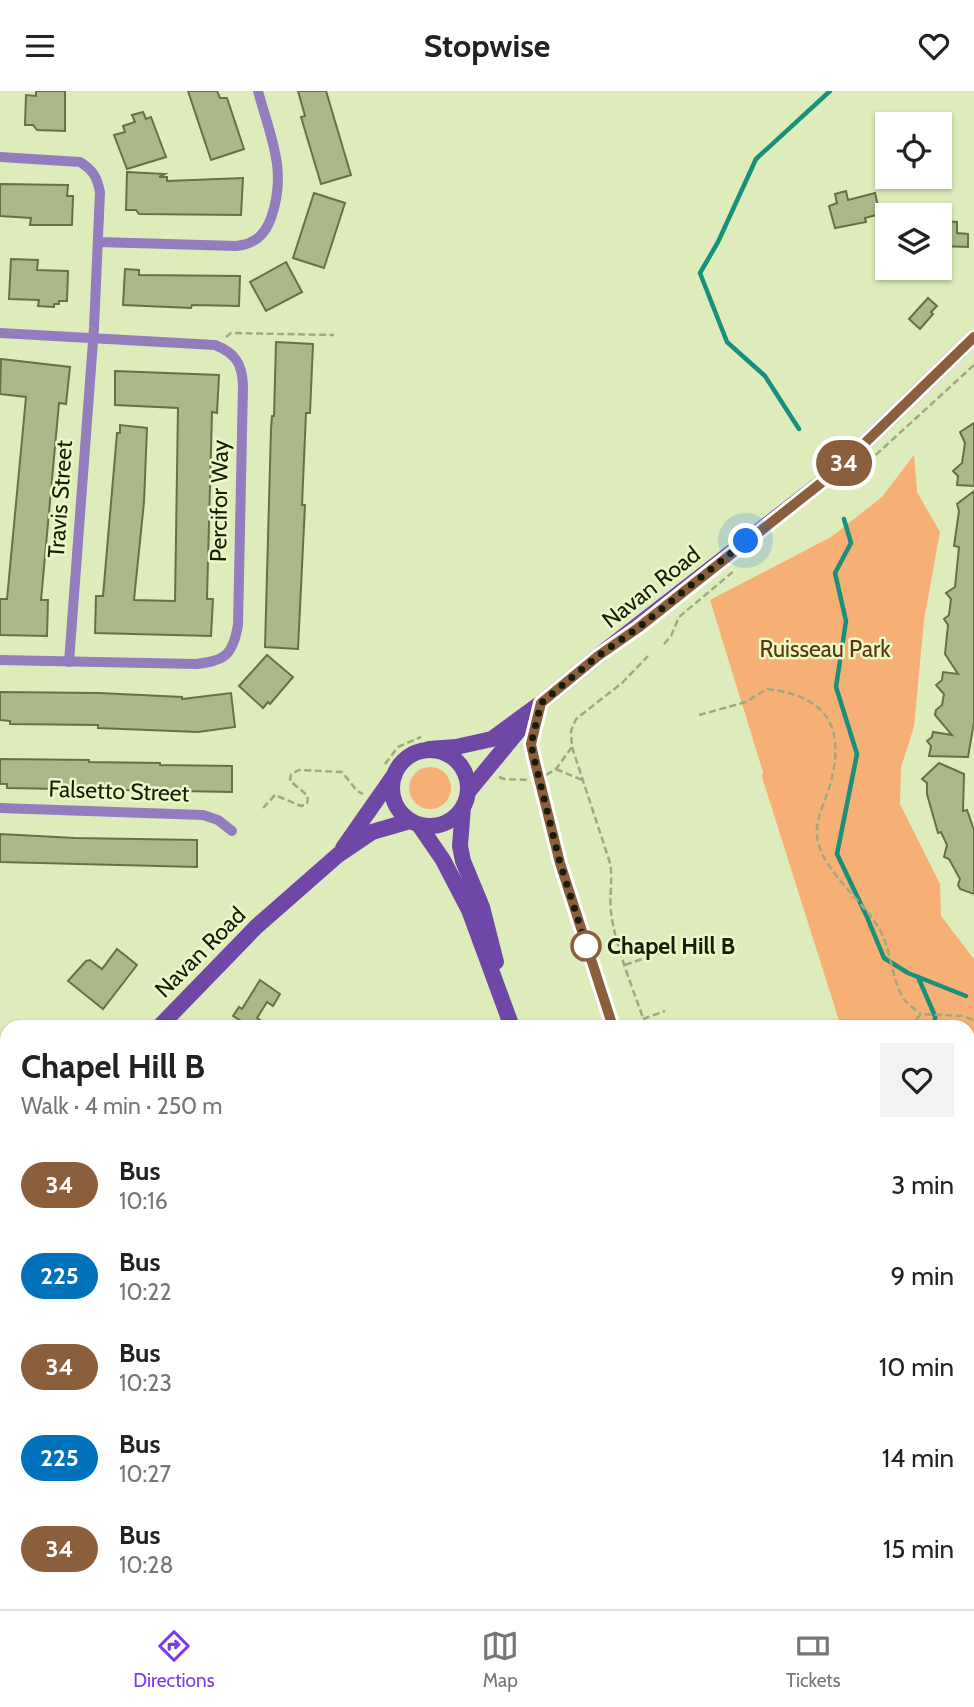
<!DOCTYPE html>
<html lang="en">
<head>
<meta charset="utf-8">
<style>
  :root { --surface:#fff; --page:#f2f2f2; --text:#222; --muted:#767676; --line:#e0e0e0; --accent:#7c3aed }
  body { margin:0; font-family:Cabin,sans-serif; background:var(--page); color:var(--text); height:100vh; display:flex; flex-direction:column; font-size:26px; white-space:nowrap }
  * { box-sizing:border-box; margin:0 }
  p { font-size:23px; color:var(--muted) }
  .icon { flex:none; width:38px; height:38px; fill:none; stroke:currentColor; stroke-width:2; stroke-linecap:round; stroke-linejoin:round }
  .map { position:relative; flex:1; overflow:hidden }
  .side { position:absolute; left:0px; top:929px; width:975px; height:590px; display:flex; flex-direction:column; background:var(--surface); border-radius:21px 21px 0 0; box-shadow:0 2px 5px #0004 }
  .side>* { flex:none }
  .badge { padding:0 14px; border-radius:23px; font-size:24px; line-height:46px }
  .fabs { position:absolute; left:875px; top:21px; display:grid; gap:14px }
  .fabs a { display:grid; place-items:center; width:77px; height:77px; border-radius:0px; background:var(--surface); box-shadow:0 2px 5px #0004; font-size:35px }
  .you { position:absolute; width:35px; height:35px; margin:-18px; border:5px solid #fff; border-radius:50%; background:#1a73e8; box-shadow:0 0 0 10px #1a73e833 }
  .map>.badge { position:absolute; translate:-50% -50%; box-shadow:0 0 0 4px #fff }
  .round { display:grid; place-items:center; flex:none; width:74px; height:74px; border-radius:0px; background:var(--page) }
  .headline { display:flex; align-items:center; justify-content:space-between; height:119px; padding:0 21px }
  h1 { font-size:33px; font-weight:800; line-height:52px }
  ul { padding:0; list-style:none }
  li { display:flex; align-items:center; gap:21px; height:91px; padding:0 21px }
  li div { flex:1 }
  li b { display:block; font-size:26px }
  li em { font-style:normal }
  li .badge { min-width:77px; font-weight:700; text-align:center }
  header { display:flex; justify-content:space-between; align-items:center; height:91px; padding:0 21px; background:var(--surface); font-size:32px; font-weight:800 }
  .menu { display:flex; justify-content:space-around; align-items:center; height:98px; border-top:2px solid var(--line); background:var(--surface); font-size:19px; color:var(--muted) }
  .menu a { display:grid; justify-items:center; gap:4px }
  .menu .selected { color:var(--accent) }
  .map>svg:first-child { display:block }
  .green { fill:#f6af74 }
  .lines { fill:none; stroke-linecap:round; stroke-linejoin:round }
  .stream { stroke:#18907a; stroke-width:4.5 }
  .building { fill:#abb888; stroke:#667145; stroke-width:2 }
  .path { stroke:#9ea981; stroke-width:2.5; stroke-dasharray:7 3.5; stroke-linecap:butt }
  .lane { stroke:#947dbe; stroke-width:5 }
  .street { stroke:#947dbe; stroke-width:10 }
  .secondary { stroke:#6f47a7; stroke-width:16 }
  .line-casing { stroke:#fff; stroke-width:16 }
  .line { stroke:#8b5e3c; stroke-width:10 }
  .walk { stroke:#181d0a; stroke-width:7; stroke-dasharray:0 12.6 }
  .stop-dot { fill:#fff; stroke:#8b5e3c; stroke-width:3.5 }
  .labels { text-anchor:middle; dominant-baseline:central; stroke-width:5; stroke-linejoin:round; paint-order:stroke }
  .street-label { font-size:23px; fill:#181d0a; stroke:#ebf9c7 }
  .park-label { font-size:23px; fill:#5c350e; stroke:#ebf9c7 }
  .stop-label { font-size:23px; font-weight:bold; fill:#181d0a; stroke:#ebf9c7; text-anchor:start }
</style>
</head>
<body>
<header><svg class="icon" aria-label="menu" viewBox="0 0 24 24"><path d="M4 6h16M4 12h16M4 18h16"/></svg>Stopwise<svg class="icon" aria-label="heart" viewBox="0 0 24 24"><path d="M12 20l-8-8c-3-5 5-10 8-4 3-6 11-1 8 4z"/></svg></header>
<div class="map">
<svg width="974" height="1518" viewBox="0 0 974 1518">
  <rect width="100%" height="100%" fill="#deecbb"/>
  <g class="green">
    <path d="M914,364L917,401L940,441L924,529L914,636L901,676L900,713L940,793L941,825L974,868V1215L968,1242V936H841L762,686L763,681L710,509L831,446L882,406Z"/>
    <circle cx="430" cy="697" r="21"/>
  </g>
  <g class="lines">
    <g class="stream">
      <path d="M799,338L765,285L727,251L700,182L718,151L756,68L830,0"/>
      <path d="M844,428L851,452L835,482L846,530L836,596L857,663L837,763L867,826L884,867L908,882L966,905"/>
      <path d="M918,886L935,925V936"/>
    </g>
  </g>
  <g class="building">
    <path d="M36,0H65V40L37,39L33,34H25L26,4L36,5Z"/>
    <path d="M188,0H217L220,7H227L244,58L211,69Z"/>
    <path d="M298,0H326L351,84L321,93L301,26L305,25Z"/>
    <path d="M143,21L146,28L151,26L166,66L127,78L114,44L125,41L123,35L135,31L132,24Z"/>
    <path d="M127,81L165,83L159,86H167V90L243,87L241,124L139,123L136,119H126Z"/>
    <path d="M0,93L68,94L67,105H73L72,134H30L31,127L0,125Z"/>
    <path d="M846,100L848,109L875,102L880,123L865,127L866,131L835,137L829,115L837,112L835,103Z"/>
    <path d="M314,102L345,112L324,177L293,167Z"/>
    <path d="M940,130L957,131V142L968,143V156L940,155Z"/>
    <path d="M11,168L38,169L37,179L68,180L67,210H59V213H54V216L38,215L39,209L9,208Z"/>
    <path d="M286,171L302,201L266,220L250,191Z"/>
    <path d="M125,178L139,179V184L240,185L239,215L192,214L191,217L123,214Z"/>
    <path d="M928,207L937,215L931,221L933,223L920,238L909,228Z"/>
    <path d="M276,251L313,253L310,322H306L302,414H305L298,558L265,556L271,338L272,325H274Z"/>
    <path d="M1,268L70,276L66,313L59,312L41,509H48L47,545L0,544V508H7L26,306L0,303Z"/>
    <path d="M115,280L219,284L217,322L212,321L207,508H213L211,545L95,542L96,505H103L117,342H120V334L147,337L144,411L134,509L175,510L178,317L115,314Z"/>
    <path d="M974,332V395L957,394L958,385L953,380L962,372L965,352L960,341Z"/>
    <path d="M974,400V631L968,666L929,665L931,655L927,650L932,646L933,641L952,644L935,624L936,619L942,614L944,603L936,594L942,589L943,581L958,583L945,563L948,534L944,528L949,524L951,508L946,502L955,496L959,456L954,455L959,420L957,413Z"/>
    <path d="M267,564L293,586L270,613L268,611L263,617L239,595Z"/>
    <path d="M0,601L99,602L182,606V608L231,602L235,636L198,641L98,637V634L10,633V630L0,629Z"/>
    <path d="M0,668L89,669V671L160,672V674L232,675V701L7,697V693H0Z"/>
    <path d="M939,672L964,683L963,720L967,719L974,739V803L960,798L958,794L960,788L949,768L944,766L947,754L941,741L938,742L927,703V692L922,688Z"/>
    <path d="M0,743L75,747L197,749V776L0,771Z"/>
    <path d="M117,858L137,874L103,918L68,890L86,870L90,869L102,878Z"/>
    <path d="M260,889L280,903L273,915L267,911L257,927L267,934L265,936H251L233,925L239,916L242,918Z"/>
  </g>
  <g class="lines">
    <g class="path">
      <path d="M226,246L231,242L334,244"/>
      <path d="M868,371L974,274"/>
      <path d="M664,553L671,545L679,526L735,479"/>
      <path d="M699,624L746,611L767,598C827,605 846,636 830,694C825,712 813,731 818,751C827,785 863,809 880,839C891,859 891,885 902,905C905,912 915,918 921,923"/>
      <path d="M572,656L610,772C613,789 609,805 611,821C615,856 635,902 646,936"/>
      <path d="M385,673L398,656L421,646"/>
      <path d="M556,678L582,689"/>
      <path d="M546,684L556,678L572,656L571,640L576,628L622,592L648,565"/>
      <path d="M499,686L504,688L530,689"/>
      <path d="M263,717L275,704L301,715L307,713L308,705L290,690L291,683L299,679L342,681L357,700L363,703"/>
      <path d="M625,874L665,860"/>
      <path d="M643,928L665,920"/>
      <path d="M909,936L921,923L962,925L974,929"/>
      <path d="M968,1183L974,1163"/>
      <path d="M968,1420C974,1448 974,1477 968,1505"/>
      <path d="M728,1512L730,1518"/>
      <path d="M964,1518L966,1512"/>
    </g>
    <g class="lane">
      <path d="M540,619L532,653L534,667L560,772L613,936"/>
      <path d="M0,990L7,994"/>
    </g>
    <g class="street">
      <path d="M0,66L80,71C93,79 97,86 100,101L94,237L69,571"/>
      <path d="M98,151L236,155C255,153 265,144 271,127C288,80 270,45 258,0"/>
      <path d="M0,242L215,254C235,262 242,272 243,294L238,534C233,563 226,570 196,573L0,569"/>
      <path d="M0,717L203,724L218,729L232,740"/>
    </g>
    <g class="secondary">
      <path d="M429,658L456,656L492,648L541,612L598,565L835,381L974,246"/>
      <circle cx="430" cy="697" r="38"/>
      <path d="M468,701L524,633"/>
      <path d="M463,716L460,755L463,770L482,816L496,871"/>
      <path d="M419,734L443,769L469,819L512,936"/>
      <path d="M343,757L392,687"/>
      <path d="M159,936L256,836L338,764L372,741L410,730"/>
      <path d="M0,1142L7,1133"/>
      <path d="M703,1512L704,1518"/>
      <path d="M0,1515L81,1518"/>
      <path d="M645,1518L650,1512"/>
    </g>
  </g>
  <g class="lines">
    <defs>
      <path id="line" d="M613,936L560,772L534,667L531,653L541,612L598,565L638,537L835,381L974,246"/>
    </defs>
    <use href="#line" class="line-casing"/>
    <use href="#line" class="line"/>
    <path class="walk" d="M586,855L590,866L560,772L534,667L531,653L541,612L598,565L638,537L746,450"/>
  </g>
  <circle class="stop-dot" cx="586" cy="855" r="14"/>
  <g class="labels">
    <g class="street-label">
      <text transform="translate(60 408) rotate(-86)">Travis Street</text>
      <text transform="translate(219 410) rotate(-89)">Percifor Way</text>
      <text transform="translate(651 496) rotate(-38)">Navan Road</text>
      <text transform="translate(119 700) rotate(2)">Falsetto Street</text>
      <text transform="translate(200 861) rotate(-45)">Navan Road</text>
    </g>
    <g class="park-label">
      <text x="825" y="558">Ruisseau Park</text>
    </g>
    <g class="stop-label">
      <text x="607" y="855">Chapel Hill B</text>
    </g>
  </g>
</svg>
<div class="fabs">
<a><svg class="icon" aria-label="locate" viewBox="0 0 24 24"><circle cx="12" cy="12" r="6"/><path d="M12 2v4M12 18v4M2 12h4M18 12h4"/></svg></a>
<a><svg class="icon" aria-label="layers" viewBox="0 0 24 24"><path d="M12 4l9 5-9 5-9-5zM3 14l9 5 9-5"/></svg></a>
</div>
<div class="you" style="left:746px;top:450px"></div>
<b class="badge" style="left:844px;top:372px;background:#8b5e3c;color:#fff">34</b>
<section class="side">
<div class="headline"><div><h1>Chapel Hill B</h1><p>Walk · 4 min · 250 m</p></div><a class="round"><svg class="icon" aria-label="heart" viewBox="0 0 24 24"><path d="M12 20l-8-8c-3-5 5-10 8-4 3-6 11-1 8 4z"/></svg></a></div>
<ul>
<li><span class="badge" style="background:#8b5e3c;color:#fff">34</span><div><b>Bus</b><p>10:16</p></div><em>3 min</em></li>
<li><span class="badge" style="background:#0072bc;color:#fff">225</span><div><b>Bus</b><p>10:22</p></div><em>9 min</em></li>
<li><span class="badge" style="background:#8b5e3c;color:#fff">34</span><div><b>Bus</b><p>10:23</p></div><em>10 min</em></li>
<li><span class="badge" style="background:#0072bc;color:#fff">225</span><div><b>Bus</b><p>10:27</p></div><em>14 min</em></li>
<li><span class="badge" style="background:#8b5e3c;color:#fff">34</span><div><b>Bus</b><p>10:28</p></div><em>15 min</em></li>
</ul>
</section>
</div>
<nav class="menu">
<a class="selected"><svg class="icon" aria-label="directions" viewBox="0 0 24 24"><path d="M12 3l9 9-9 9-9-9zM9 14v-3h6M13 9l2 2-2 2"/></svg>Directions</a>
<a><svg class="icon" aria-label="map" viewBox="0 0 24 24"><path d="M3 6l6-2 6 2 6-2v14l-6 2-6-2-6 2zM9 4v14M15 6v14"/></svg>Map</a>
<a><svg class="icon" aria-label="tickets" viewBox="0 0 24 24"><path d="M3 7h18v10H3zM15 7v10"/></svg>Tickets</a>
</nav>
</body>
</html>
